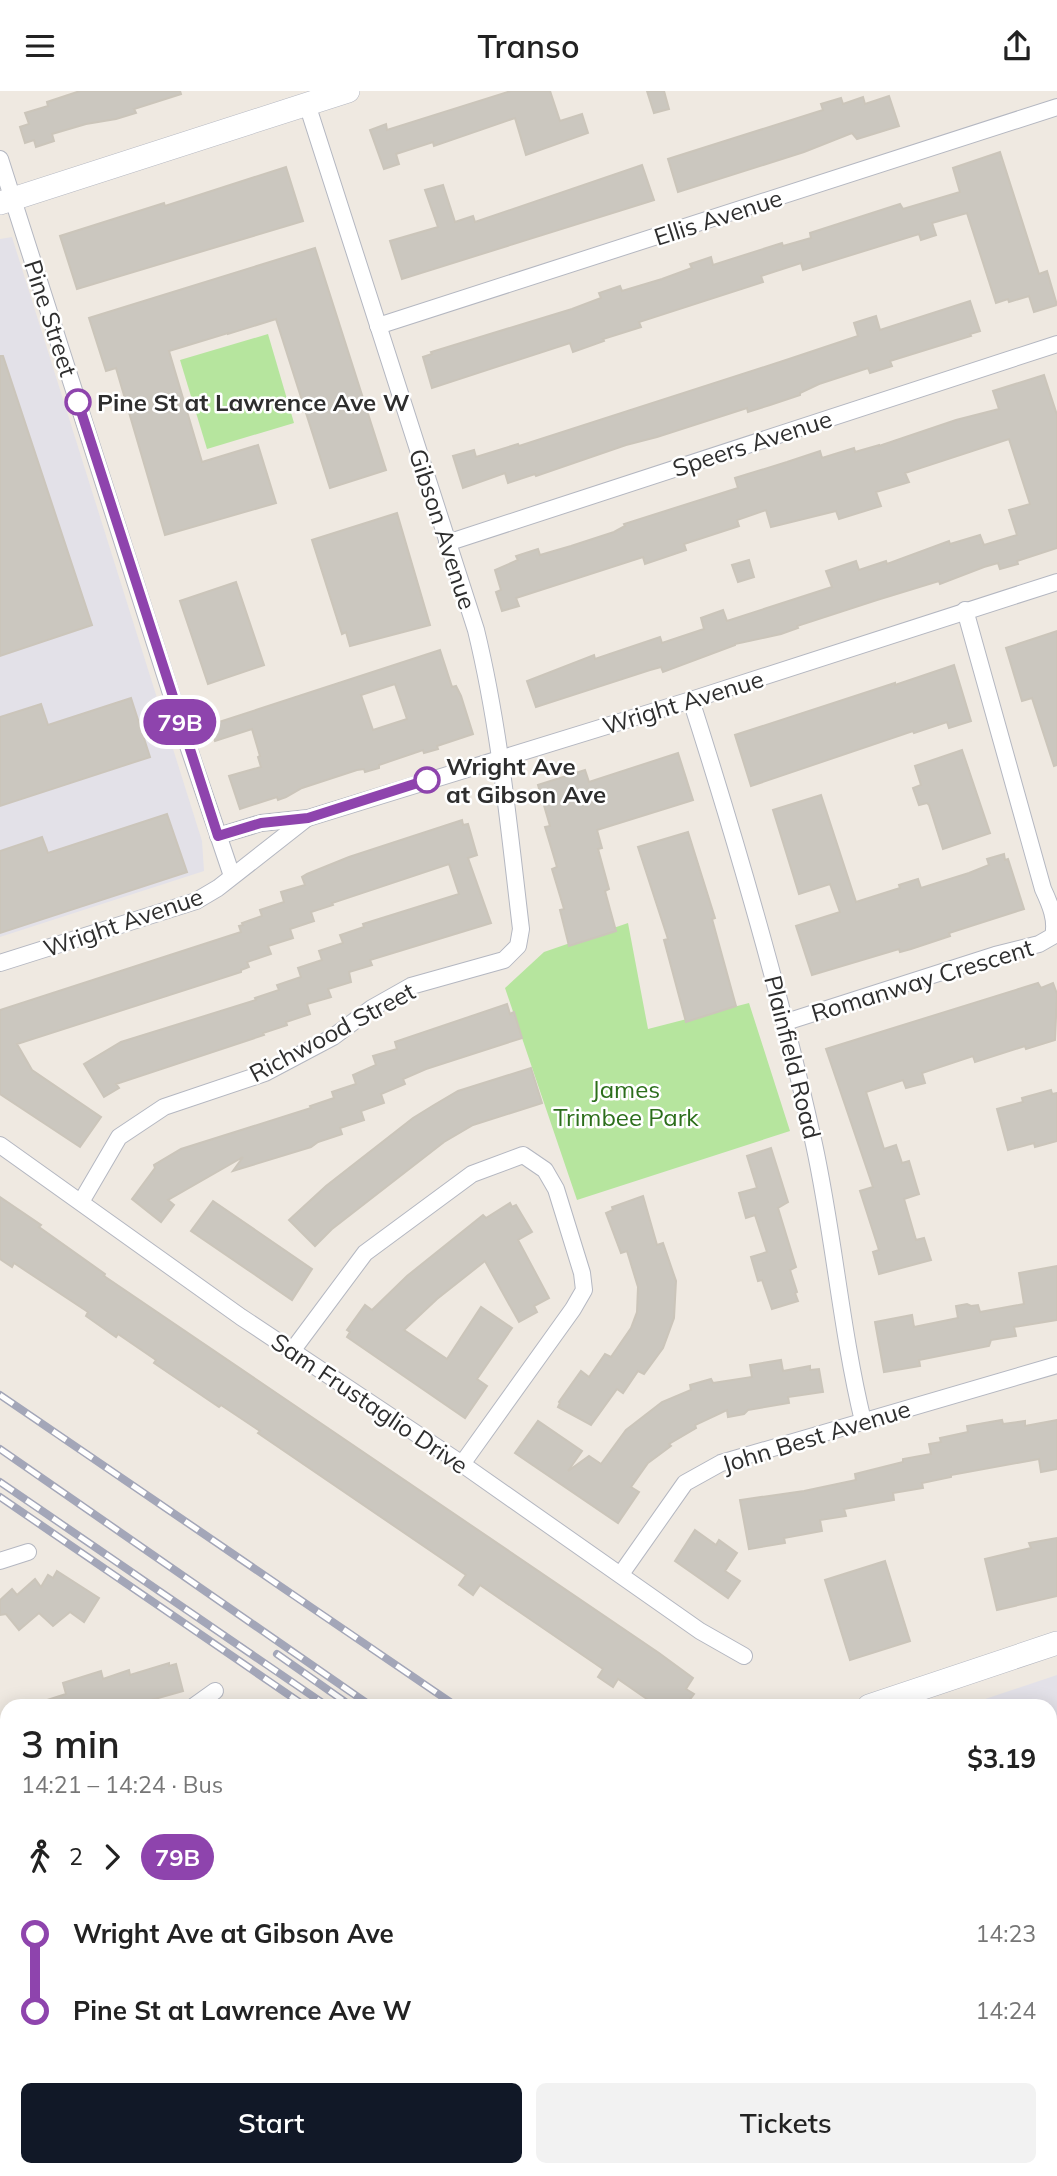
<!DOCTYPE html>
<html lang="en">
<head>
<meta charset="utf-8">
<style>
  :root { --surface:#fff; --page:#f2f2f2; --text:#222; --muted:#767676; --accent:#111827 }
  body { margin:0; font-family:Mulish,sans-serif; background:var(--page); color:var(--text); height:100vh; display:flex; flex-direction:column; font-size:26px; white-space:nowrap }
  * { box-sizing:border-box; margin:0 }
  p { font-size:23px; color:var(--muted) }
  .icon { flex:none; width:38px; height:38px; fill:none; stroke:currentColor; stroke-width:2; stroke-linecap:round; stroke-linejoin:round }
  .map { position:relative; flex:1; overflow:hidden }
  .drawer { position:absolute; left:0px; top:1608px; width:1057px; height:478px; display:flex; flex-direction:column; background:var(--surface); border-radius:21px 21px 0 0; box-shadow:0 4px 18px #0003 }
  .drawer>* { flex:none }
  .badge { padding:0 14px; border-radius:23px; font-size:24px; line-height:46px }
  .map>.badge { position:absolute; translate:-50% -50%; box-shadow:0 0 0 4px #fff }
  .legs { display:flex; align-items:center; gap:10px; height:77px; padding:0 21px; font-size:23px }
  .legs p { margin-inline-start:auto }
  .overview { display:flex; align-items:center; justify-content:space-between; height:119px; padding:0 21px }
  h1 { font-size:38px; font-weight:600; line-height:52px }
  .action { display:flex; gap:14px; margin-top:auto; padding:14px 21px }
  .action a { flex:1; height:80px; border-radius:10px; background:var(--accent); color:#fff; font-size:28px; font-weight:600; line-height:80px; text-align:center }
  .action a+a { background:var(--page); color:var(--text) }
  ul { padding:0 21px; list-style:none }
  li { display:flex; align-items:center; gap:24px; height:77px; font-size:26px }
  li i { display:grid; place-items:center; width:10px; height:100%; margin:0 9px; background:currentColor }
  li i::after { content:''; width:18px; height:18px; margin:-9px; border:5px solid; border-radius:50%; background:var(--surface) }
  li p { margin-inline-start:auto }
  li:first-child i { background:linear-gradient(#0000 50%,currentColor 0) }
  li:last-child i { background:linear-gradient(currentColor 50%,#0000 0) }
  header { display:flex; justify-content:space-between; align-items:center; height:91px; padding:0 21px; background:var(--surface); font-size:32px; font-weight:600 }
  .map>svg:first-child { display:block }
  .industrial { fill:#e3e1e8 }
  .green { fill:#b6e59e }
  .building { fill:#cbc7bf; stroke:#cbc5ba; stroke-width:2; fill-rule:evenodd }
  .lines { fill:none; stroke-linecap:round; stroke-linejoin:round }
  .street-casing { stroke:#b4b7c1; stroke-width:18 }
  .secondary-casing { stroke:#b4b7c1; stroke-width:24 }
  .street { stroke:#fff; stroke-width:16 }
  .secondary { stroke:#fff; stroke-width:23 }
  .rail-casing { stroke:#a3a6b8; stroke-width:8 }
  .rail { stroke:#fff; stroke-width:5; stroke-dasharray:16; stroke-linecap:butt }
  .line-1-casing { stroke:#fff; stroke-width:16 }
  .line-1 { stroke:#8e44ad; stroke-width:10 }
  .stop-1-dot { fill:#fff; stroke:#8e44ad; stroke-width:3.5 }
  .labels { text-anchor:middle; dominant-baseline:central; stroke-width:5; stroke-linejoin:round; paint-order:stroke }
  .street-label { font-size:24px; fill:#2e2e2e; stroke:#fff }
  .stop-label { font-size:24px; font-weight:bold; fill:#2e2e2e; stroke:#fff; text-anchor:start }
  .park-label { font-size:24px; fill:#2c6e1b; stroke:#fff }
</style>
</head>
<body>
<header><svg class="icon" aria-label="menu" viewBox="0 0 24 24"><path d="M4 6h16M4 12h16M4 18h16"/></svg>Transo<svg class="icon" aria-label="share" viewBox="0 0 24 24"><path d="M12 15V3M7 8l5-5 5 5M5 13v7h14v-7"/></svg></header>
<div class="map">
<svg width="1057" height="2085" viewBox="0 0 1057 2085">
  <rect width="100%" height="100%" fill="#efe9e1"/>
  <g class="industrial">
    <path d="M12,146L202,750L204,780L0,846V148Z"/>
    <path d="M1057,1584V1993L1050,1989V1615H964Z"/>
  </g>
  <g class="green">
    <path d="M268,243L294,332L207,358L180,269Z"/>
    <path d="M628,832L648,938L749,912L790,1040L577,1109L505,897L544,861Z"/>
  </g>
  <g class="building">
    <path d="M80,0H180L181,3L134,18L136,22L116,28L86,33L52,43L54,50L36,56L34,49L25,52L20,36L29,33L25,22L48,15L47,11Z"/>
    <path d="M511,0H550L560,30L582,23L588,42L526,64L515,27L434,55L433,51L396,63L399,73L384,78L370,39L386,33L387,39Z"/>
    <path d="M647,0H664L669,18L654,22Z"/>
    <path d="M889,5L899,35L857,48L852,42L804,61L678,101L668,68L823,19L821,13L841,7L843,13L863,6L865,13Z"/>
    <path d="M1000,61L1039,183L1047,180L1057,214L1034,221L1029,205L1009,211L1008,208L996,212L967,122L932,132L936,144L921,149L919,143L803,179L801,172L761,185L763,191L639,231L641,236L603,248L604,250L573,261L570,252L432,297L423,266L432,263L431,261L572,218L601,207L599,202L620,195L622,200L662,188L692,177L690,173L711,166L713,174L782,152L783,155L811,147L810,142L900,113L903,118L960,101L953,77Z"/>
    <path d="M642,74L654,109L402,188L390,150L438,136L425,99L443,94L455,131L473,125L475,131Z"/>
    <path d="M286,76L303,130L77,198L60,145L164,112L165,115Z"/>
    <path d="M315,157L386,379L330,397L276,228L228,243V242L169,260L202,371L258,354L276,412L165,444L116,277L106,280L89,227Z"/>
    <path d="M970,210L980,240L970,243L971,245L890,270L892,275L870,282L868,277L819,293L800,302V304L770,314L748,321L747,317L657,346L626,354L536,385L535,383L508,392L505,382L463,397L453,365L474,359L476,366L518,353L519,355L789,268L858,245L854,232L876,225L880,239Z"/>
    <path d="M0,265H3L92,534L0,565Z"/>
    <path d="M1044,284L1057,324V457L1017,470L1018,473L1000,478L998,472L984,476L940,493L939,490L877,509L797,535L798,537L781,543L735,553V554L663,581L661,576L650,579L536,616L527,590L594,564L595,568L660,546L662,552L704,538L701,527L723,519L727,530L832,496L826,480L856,470L859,479L886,470L887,473L949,450L950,453L980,444L984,454L1017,444L1009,419L1030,413L1009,348L905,382L909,391L876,401L881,415L839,428L836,420L771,436L766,419L737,429L739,435L684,453L686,459L645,473L643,466L516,507L519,515L502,520L496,501L501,499L495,479L518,469L516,465L538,458L540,464L571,455L614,441L625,435L624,433L738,397L735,387L787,371L820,360L822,367L854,357L855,361L879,354V355L956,329L999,318L993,300Z"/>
    <path d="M397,422L430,534L350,555L346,541L342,543L312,449Z"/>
    <path d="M749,469L754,486L738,491L732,474Z"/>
    <path d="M236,491L264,574L208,593L180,510Z"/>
    <path d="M1057,540V674L1054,675L1032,607L1022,610L1006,557Z"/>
    <path d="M440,559L452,596L456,595L461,605L473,643L437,655L438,658L424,662L423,659L379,674V677L365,681L364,678L357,679L302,697L286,706L278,709L277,706L240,718L229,685L261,676L258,666L260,665L252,638L215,650L210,634ZM395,593L407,628L373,639L361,604Z"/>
    <path d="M954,574L971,630L949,637L947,631L914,642L913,640L751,695L735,644L895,592V594Z"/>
    <path d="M131,607L150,666L0,715V626L41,613L48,634Z"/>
    <path d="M962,659L990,742L943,758L929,714L927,712L919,714L913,697L921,694L915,675Z"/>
    <path d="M678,662L693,709L597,739L602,757L598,758L609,798L605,800L616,840L569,855L560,819L564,818L552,778L557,776L545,736L550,735L538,694L585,679L589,691Z"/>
    <path d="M821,704L856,811L900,797L899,794L918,788L921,797L969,782L989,774L987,768L1004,763L1005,769L1008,768L1024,818L949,842L950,845L911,858L900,861L899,858L812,884L796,835L840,821L830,793L799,803L773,719Z"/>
    <path d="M167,723L187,781L0,842V760L42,746L48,762Z"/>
    <path d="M462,729L463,734L468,733L477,764L468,767L491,832L370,869L372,874L349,881L351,891L328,898L331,906L307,913L310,923L286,931L287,934L263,942L264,944L116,993L119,997L104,1006L84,973L121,951L256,909L255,907L279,899L277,894L301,886L298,877L322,869L319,860L343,852L340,844L364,836L363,833L459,803L449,773L332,812L333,814L311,821L314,830L290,838L293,847L268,855L271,863L247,871L249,876L241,879V881L17,953L32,979L101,1026L80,1056L0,1003V919L241,841L239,835L243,834L242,832L262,825L260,819L284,811L281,801L305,794L302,786L307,783L349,766Z"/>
    <path d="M688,741L715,827L712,828L736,915L686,931L664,849L668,848L638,756Z"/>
    <path d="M1038,892L1041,897L1053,892L1057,903L1055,949L1026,958L1025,955L975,971L973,965L922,982L925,992L906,997L903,989L866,1001L884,1058L896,1054L902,1072L909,1070L919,1103L904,1108L916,1149L924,1147L931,1169L879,1183L873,1161L879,1159L860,1100L873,1096L826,958Z"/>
    <path d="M507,913L510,923L514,921L522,947L426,978L403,988L405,993L381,1003L384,1012L361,1020L364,1029L340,1037L342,1043L318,1051L311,1056L233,1080L243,1066L168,1109L174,1114L161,1131L132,1108L155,1077L154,1074L181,1058L311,1017L310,1015L334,1007L332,1001L356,993L353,984L376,974L373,965L397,958L395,951Z"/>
    <path d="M531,977L542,1012L473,1034L444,1051L332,1138L315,1155L289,1129L326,1095L413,1027L434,1014L458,1000Z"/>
    <path d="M1051,999L1052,1003L1057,1002V1050L1035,1056L1034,1052L1008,1059L997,1018L1023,1011L1022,1007Z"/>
    <path d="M771,1057L788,1111L778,1117L796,1176L790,1179L797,1201L795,1202L798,1210L772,1218L762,1189L758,1190L751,1166L767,1161L755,1124L746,1127L739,1102L757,1097L747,1065Z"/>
    <path d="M643,1105L657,1154L663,1152L676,1190L674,1227L663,1257L644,1283L638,1280L623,1302L617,1298L591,1334L558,1316L560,1312L559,1311L581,1280L589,1286L605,1263L611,1266L631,1237L637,1221L638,1196L627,1160L621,1162L606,1122L613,1119L612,1116Z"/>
    <path d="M0,1106L41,1134L39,1136L105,1183L104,1185L659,1562L693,1587L686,1598L694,1603L685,1615H657L618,1588L613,1596L598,1586L603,1578L480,1494L473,1504L459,1494L466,1484L258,1342L260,1340L221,1314L219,1316L154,1272L156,1269L118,1243L116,1246L86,1225L88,1221L14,1172L12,1176L0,1168Z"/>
    <path d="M213,1110L312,1178L292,1209L191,1140Z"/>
    <path d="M510,1112L512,1116L516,1114L532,1141L518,1149L549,1207L534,1215L537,1221L519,1231L485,1170L437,1208L404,1239L447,1268L481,1216L512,1237L477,1288L487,1295L465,1327L347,1246L350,1241L347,1239L365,1214L372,1219L407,1185L483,1124L486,1127Z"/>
    <path d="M1057,1175V1229L1014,1236L1016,1245L991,1249L989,1255L919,1269L920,1275L884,1281L875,1231L912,1224L914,1236L958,1227L956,1215L967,1213L971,1215L978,1214L980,1221L1024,1213L1019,1182Z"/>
    <path d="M781,1269L783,1280L810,1275V1279L819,1278L823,1301L788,1306L789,1312L748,1319L744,1323L728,1326L727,1319L695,1334L696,1337L669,1353L671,1355L648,1372L631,1396L639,1401L618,1432L515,1362L538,1330L582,1360L568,1380L589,1365L601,1373L626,1339L662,1311L691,1299L690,1294L711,1288L713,1292L752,1286L750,1274Z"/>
    <path d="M1002,1329L1003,1333L1025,1330V1335L1057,1329V1378L1041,1381L1039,1368L951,1384V1386L922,1392L923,1397L893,1402L894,1409L844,1418L846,1425L820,1429L822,1440L784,1447L785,1452L749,1458L740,1409L804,1400L856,1389L855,1383L903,1371V1368L931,1363L929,1353L941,1351L940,1347L968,1341L967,1335Z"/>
    <path d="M695,1439L716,1454L719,1449L737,1462L725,1480L740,1490L728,1507L675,1470Z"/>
    <path d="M1057,1447V1505L997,1519L985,1468L1031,1457L1029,1452Z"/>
    <path d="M885,1470L910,1550L850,1569L825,1489Z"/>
    <path d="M57,1480L99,1507L84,1531L70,1521L53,1535L39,1522L19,1539L6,1523L0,1524V1509L12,1498L17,1504L35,1488L41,1496L48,1484L53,1487Z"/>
    <path d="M169,1572V1575L176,1573L183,1600L130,1615H39L38,1612L66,1603L63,1592L101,1580L103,1588L129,1579L130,1584Z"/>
  </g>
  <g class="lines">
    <defs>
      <g id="street">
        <path d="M0,68L182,637L232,785"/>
        <path d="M378,235L1057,16"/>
        <path d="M447,452L1057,253"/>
        <path d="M691,609C738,756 781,903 814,1053C834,1145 841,1239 863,1330"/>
        <path d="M218,745L261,732L308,727L691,609L1057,491"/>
        <path d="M0,872L196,810L218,797L306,728"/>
        <path d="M786,931L995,864L1039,853L1053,845C1057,829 1050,813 1043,798L965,519"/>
        <path d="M0,1054L241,1226L462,1373L700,1540L744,1565"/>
        <path d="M81,1111L119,1046L164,1016L265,982L333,946L372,917L411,895L504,869L518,855L521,838C509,738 500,638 476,539L307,13"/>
        <path d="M292,1260L365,1162L472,1083L523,1064L545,1079L556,1098L582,1182L584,1199L573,1218L462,1373"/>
        <path d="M0,1470L28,1461"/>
        <path d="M621,1483L685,1392L721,1372L1057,1274"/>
        <path d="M194,1615L215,1600"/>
        <path d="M0,1682L7,1680"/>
        <path d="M0,1892L7,1889"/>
        <path d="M354,2085L373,2079"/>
      </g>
      <g id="secondary">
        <path d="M0,112L348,0"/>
        <path d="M869,1615L1057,1552"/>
        <path d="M0,1835L7,1843"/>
        <path d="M209,2079L214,2085"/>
      </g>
    </defs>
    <use href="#street" class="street-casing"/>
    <use href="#secondary" class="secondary-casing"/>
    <use href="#street" class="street"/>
    <use href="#secondary" class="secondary"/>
    <defs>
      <g id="rail">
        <path d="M0,1304L456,1615"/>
        <path d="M0,1358L371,1615"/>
        <path d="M0,1391L327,1615"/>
        <path d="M0,1406L305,1615"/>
        <path d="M277,1563L351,1615"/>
        <path d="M1050,2020L1057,2025"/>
        <path d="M982,2079L991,2085"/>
        <path d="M1002,2079L1011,2085"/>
        <path d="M1023,2079L1031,2085"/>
        <path d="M1044,2079L1052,2085"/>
      </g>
    </defs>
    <use href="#rail" class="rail-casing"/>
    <use href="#rail" class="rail"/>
  </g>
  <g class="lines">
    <defs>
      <path id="line-1" d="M78,311L218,745L261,732L308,727L427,689"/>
    </defs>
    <use href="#line-1" class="line-1-casing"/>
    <use href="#line-1" class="line-1"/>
  </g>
  <g class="stop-1-dot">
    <circle cx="78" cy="311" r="12"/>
    <circle cx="427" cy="689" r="12"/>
  </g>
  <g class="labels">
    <g class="street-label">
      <text transform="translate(718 126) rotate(-18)">Ellis Avenue</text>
      <text transform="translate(51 227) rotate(72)">Pine Street</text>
      <text transform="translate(752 352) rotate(-18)">Speers Avenue</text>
      <text transform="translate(443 438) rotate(72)">Gibson Avenue</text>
      <text transform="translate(683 611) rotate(-17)">Wright Avenue</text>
      <text transform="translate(123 831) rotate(-19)">Wright Avenue</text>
      <text transform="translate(922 889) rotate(-17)">Romanway Crescent</text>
      <text transform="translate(332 941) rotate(-28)">Richwood Street</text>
      <text transform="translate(793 966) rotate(76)">Plainfield Road</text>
      <text transform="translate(370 1312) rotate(34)">Sam Frustaglio Drive</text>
      <text transform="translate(816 1345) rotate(-17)">John Best Avenue</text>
    </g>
    <g class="stop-label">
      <text x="97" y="311">Pine St at Lawrence Ave W</text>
      <text x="446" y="675">Wright Ave<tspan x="446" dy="28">at Gibson Ave</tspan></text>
    </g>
    <g class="park-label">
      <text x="626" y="998">James<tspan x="626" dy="28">Trimbee Park</tspan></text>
    </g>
  </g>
</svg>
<b class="badge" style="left:180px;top:631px;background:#8e44ad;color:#fff">79B</b>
<section class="drawer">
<div class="overview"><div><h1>3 min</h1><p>14:21 – 14:24 · Bus</p></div><b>$3.19</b></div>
<div class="legs"><svg class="icon" aria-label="walk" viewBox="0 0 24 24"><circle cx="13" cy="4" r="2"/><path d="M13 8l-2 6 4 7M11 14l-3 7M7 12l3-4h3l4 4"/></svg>2<svg class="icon" aria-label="forward" viewBox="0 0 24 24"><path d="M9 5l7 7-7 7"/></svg><b class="badge" style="background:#8e44ad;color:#fff">79B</b></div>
<ul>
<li><i style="color:#8e44ad"></i><b>Wright Ave at Gibson Ave</b><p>14:23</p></li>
<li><i style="color:#8e44ad"></i><b>Pine St at Lawrence Ave W</b><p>14:24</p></li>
</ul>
<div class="action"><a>Start</a><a>Tickets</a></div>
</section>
</div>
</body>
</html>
